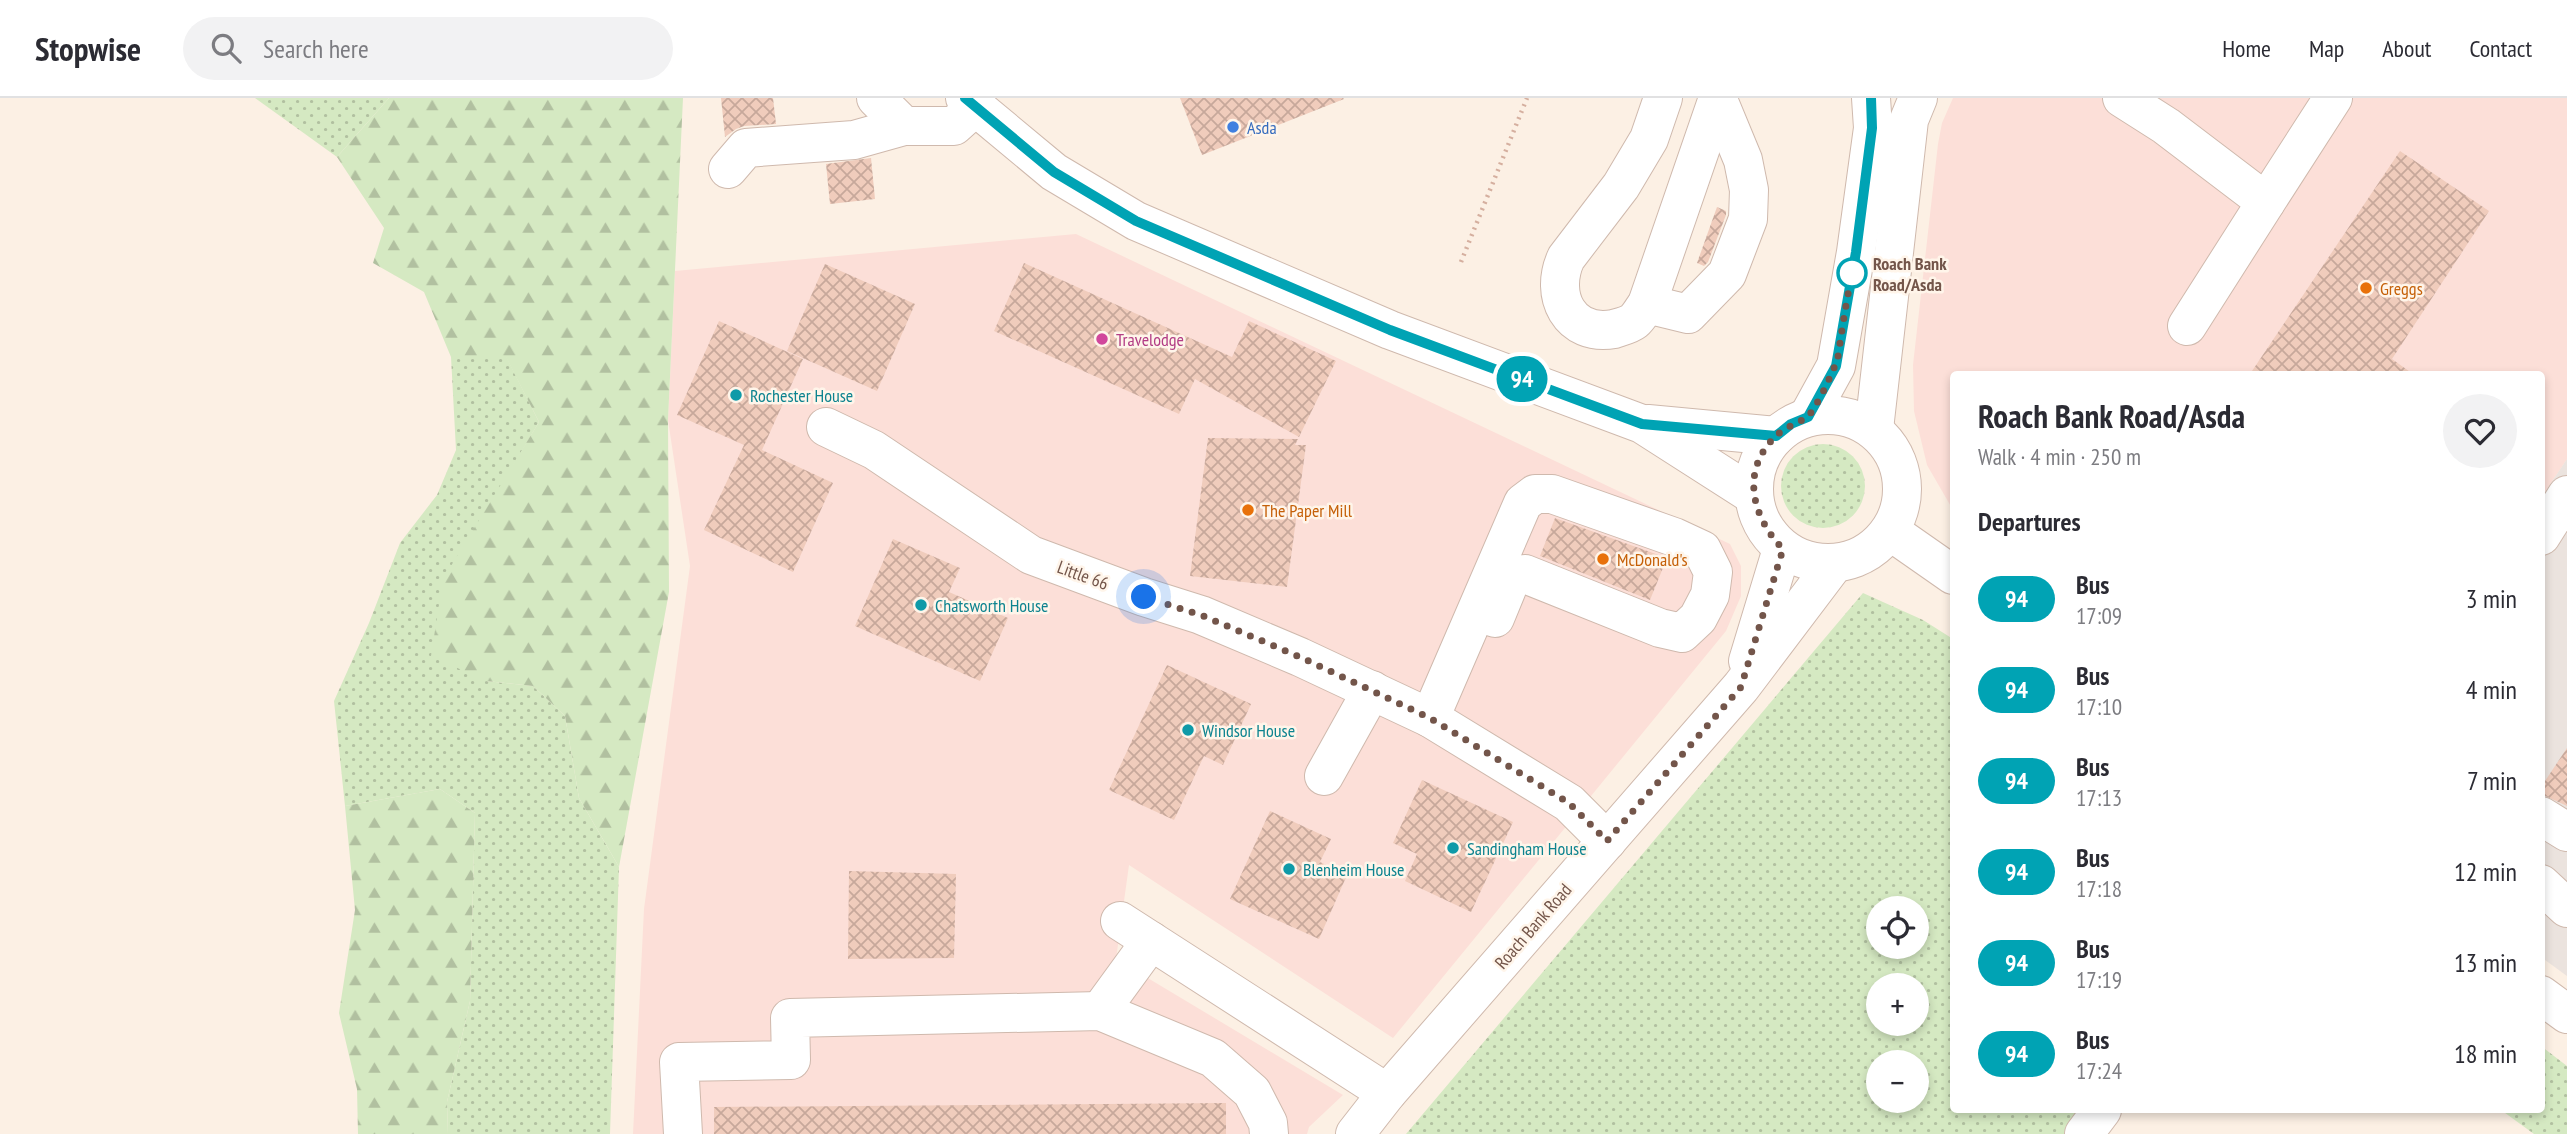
<!DOCTYPE html>
<html lang="en">
<head>
<meta charset="utf-8">
<style>
  :root { --surface:#fff; --page:#f2f2f3; --text:#2b2b33; --muted:#7c7c81; --line:#e1e1e2 }
  body { margin:0; font-family:"PT Sans Narrow",sans-serif; background:var(--page); color:var(--text); height:100vh; display:flex; flex-direction:column; font-size:26px; white-space:nowrap }
  * { box-sizing:border-box; margin:0 }
  p { font-size:23px; color:var(--muted) }
  .icon { flex:none; width:38px; height:38px; fill:none; stroke:currentColor; stroke-width:2; stroke-linecap:round; stroke-linejoin:round }
  .map { position:relative; flex:1; overflow:hidden }
  .sheet { position:absolute; left:1950px; top:273px; width:595px; height:742px; display:flex; flex-direction:column; background:var(--surface); border-radius:7px; box-shadow:0 4px 10px #0003 }
  .sheet>* { flex:none }
  .badge { padding:0 14px; border-radius:23px; font-size:24px; line-height:46px }
  .buttons { position:absolute; left:1866px; top:798px; display:grid; gap:14px }
  .buttons a { display:grid; place-items:center; width:63px; height:63px; border-radius:50%; background:var(--surface); box-shadow:0 4px 10px #0003; font-size:35px }
  .you { position:absolute; width:35px; height:35px; margin:-18px; border:5px solid #fff; border-radius:50%; background:#1a73e8; box-shadow:0 0 0 10px #1a73e833 }
  .map>.badge { position:absolute; translate:-50% -50%; box-shadow:0 0 0 4px #fff }
  h2 { padding:0 28px; font-size:26px; line-height:63px }
  .round { display:grid; place-items:center; flex:none; width:74px; height:74px; border-radius:37px; background:var(--page) }
  .summary { display:flex; align-items:center; justify-content:space-between; height:119px; padding:0 28px }
  h1 { font-size:33px; font-weight:700; line-height:52px }
  ul { padding:0; list-style:none }
  li { display:flex; align-items:center; gap:21px; height:91px; padding:0 28px }
  li div { flex:1 }
  li b { display:block; font-size:26px }
  li em { font-style:normal }
  li .badge { min-width:77px; font-weight:700; text-align:center }
  header { display:flex; align-items:center; gap:42px; box-sizing:border-box; height:98px; padding:0 35px; background:var(--surface); border-bottom:2px solid var(--line) }
  header strong { font-size:33px }
  nav { display:flex; gap:38px; margin-inline-start:auto; font-size:24px }
  .search { width:490px; height:63px; background:var(--page); display:flex; align-items:center; gap:18px; box-sizing:border-box; padding:0 24px; border-radius:38px; color:var(--muted); font-size:26px }
  .map>svg:first-child { display:block }
  .commercial { fill:#fcdfd8 }
  .industrial { fill:#ebe3de }
  .grass { fill:url(#grass-dots); fill-rule:evenodd }
  .forest { fill:url(#forest-firs) }
  .building { fill:url(#building-cross-hatch) }
  .lines { fill:none; stroke-linecap:round; stroke-linejoin:round }
  .minor-casing { stroke:#cfb9ad; stroke-width:40 }
  .path { stroke:#d5af9f; stroke-width:4.5; stroke-dasharray:2 5; stroke-linecap:butt }
  .minor { stroke:#fff; stroke-width:38 }
  .line-casing { stroke:#fff; stroke-width:16 }
  .line { stroke:#00a3b4; stroke-width:10 }
  .walk { stroke:#73554a; stroke-width:7; stroke-dasharray:0 12.6 }
  .shop-dot { fill:#3f7fe0; stroke:#fff5ea; stroke-width:2.5 }
  .stop-dot { fill:#fff; stroke:#00a3b4; stroke-width:3.5 }
  .food-dot { fill:#e8710a; stroke:#fff5ea; stroke-width:2.5 }
  .hotel-dot { fill:#d1479c; stroke:#fff5ea; stroke-width:2.5 }
  .culture-dot { fill:#0f9aa8; stroke:#fff5ea; stroke-width:2.5 }
  .labels { text-anchor:middle; dominant-baseline:central; stroke-width:5; stroke-linejoin:round; paint-order:stroke }
  .shop-label { font-size:18px; fill:#366cbe; stroke:#fff5ea; text-anchor:start }
  .stop-label { font-size:18px; font-weight:bold; fill:#73554a; stroke:#fff5ea; text-anchor:start }
  .food-label { font-size:18px; fill:#c56008; stroke:#fff5ea; text-anchor:start }
  .hotel-label { font-size:18px; fill:#b23c85; stroke:#fff5ea; text-anchor:start }
  .culture-label { font-size:18px; fill:#0d838f; stroke:#fff5ea; text-anchor:start }
  .street-label { font-size:18px; fill:#73554a; stroke:#fff5ea }
</style>
</head>
<body>
<header>
<strong>Stopwise</strong>
<div class="search"><svg class="icon" aria-label="search" viewBox="0 0 24 24"><circle cx="10" cy="10" r="6"/><path d="M15 15l6 6"/></svg>Search here</div>
<nav><a>Home</a><a>Map</a><a>About</a><a>Contact</a></nav>
</header>
<div class="map">
<svg width="2567" height="1036" viewBox="0 0 2567 1036">
  <defs>
    <pattern id="grass-dots" width="8" height="8" patternUnits="userSpaceOnUse" patternTransform="scale(1.75)"><rect width="8" height="8" fill="#d5e9c2"/><path d="M2 2h.1M6 6h.1" fill="none" stroke="#b1c0a0" stroke-width="1.8" stroke-linecap="round"/></pattern>
    <pattern id="forest-firs" width="22" height="20" patternUnits="userSpaceOnUse" patternTransform="scale(1.75)"><rect width="22" height="20" fill="#d5e9c2"/><path d="M5 1l3.5 6h-7zM16 11l3.5 6h-7z" fill="#b1c0a0"/></pattern>
    <pattern id="building-cross-hatch" width="8" height="8" patternUnits="userSpaceOnUse" patternTransform="scale(1.75)"><rect width="8" height="8" fill="#f0ccbc"/><path d="M0 0l8 8M0 8l8-8" fill="none" stroke="#c7a89b"/></pattern>
  </defs>
  <rect width="100%" height="100%" fill="#fcf0e4"/>
  <g class="commercial">
    <path d="M1953,0H2567V361L2541,400V276H1953V412L1927,367L1914,313L1913,267L1938,46L1942,25Z"/>
    <path d="M1076,136L1730,446L1741,468V498L1726,533L1393,940L1129,767L1116,861L1343,997L1309,1029L1307,1036H633L644,811L690,468L668,322L675,173Z"/>
  </g>
  <path class="industrial" d="M2567,361V878L2541,859V400Z"/>
  <g class="grass">
    <path d="M255,0H389L337,59Z"/>
    <path d="M506,258L539,324L507,378L486,583L533,588L565,618L579,700L619,769L610,1036H448L447,1004L470,903L475,715L440,691L345,708L334,603L369,525L400,445L437,397L456,352L451,259Z"/>
    <circle cx="1823" cy="388" r="42"/>
    <path d="M1863,495L1923,522L1953,541V1012H2081L2064,1036H1406ZM1878,810H1916V849H1878ZM1878,887H1916V926H1878ZM1878,964H1916V1003H1878Z"/>
    <path d="M2541,948L2567,968V1036H2534L2501,1012H2541Z"/>
  </g>
  <g class="forest">
    <path d="M389,0H683L668,322L669,494L619,769L579,700L565,618L533,588L486,583L431,558L443,481L539,324L506,259H451L424,194L373,165L384,130L337,59Z"/>
    <path d="M440,691L475,715L470,903L447,1004L448,1036H358L357,991L339,915L355,812L345,708Z"/>
  </g>
  <g class="building">
    <path d="M721,0H773L776,26L744,28L736,31L725,39Z"/>
    <path d="M1180,0H1343L1344,1L1202,57Z"/>
    <path d="M2400,53L2489,113L2392,261L2413,276H2250Z"/>
    <path d="M871,60L875,101L830,106L826,66Z"/>
    <path d="M1717,109L1726,113V117L1708,164L1704,168L1697,165Z"/>
    <path d="M1024,165L1232,259L1249,223L1336,263L1299,339L1195,281L1179,316L994,233Z"/>
    <path d="M825,166L915,206L877,293L787,253Z"/>
    <path d="M719,223L803,261L762,352L833,385L793,474L704,432L744,347L677,317Z"/>
    <path d="M1208,340L1298,341L1295,347H1306L1287,489L1190,478Z"/>
    <path d="M1555,420L1667,460L1650,502L1540,458Z"/>
    <path d="M893,441L960,470L949,494L1008,520L980,583L855,528Z"/>
    <path d="M1167,567L1251,606L1223,667L1204,658L1174,722L1109,692Z"/>
    <path d="M2567,650V708L2541,696V689Z"/>
    <path d="M1422,682L1513,724L1471,814L1405,783L1417,756L1393,745Z"/>
    <path d="M1270,713L1331,741L1320,764L1347,777L1319,841L1230,801Z"/>
    <path d="M849,773L956,776L954,860L848,861Z"/>
    <path d="M1226,1005V1036H714V1009Z"/>
  </g>
  <g class="lines">
    <defs>
      <g id="minor">
        <path d="M876,0L904,28"/>
        <path d="M965,0L1054,74L1136,123L1390,232L1642,326L1753,397"/>
        <path d="M1663,0L1649,41L1621,88L1566,160C1549,197 1569,239 1614,231C1620,229 1629,227 1634,223C1639,219 1643,211 1647,206L1718,0"/>
        <path d="M2122,0L2166,28L2266,104L2187,228"/>
        <path d="M728,71L746,50L854,42L904,28H954L974,10"/>
        <path d="M2266,104L2333,0"/>
        <path d="M1647,206L1688,216L1727,176L1748,121L1749,92L1743,62L1719,4"/>
        <circle cx="1828" cy="391" r="74"/>
        <path d="M1808,319L1836,268L1856,154L1873,30L1871,0"/>
        <path d="M1648,326L1776,338"/>
        <path d="M826,329L874,352L1031,457L1144,499L1201,517L1300,559L1430,620L1569,705L1607,743"/>
        <path d="M1874,331L1909,22L1918,0"/>
        <path d="M1890,433L1953,477"/>
        <path d="M2541,438L2567,397"/>
        <path d="M1748,563L1782,451"/>
        <path d="M1430,620L1523,405L1535,396H1552L1674,439L1702,452L1713,474L1710,497L1698,520L1682,535L1660,530L1525,476L1511,481L1495,520"/>
        <path d="M1324,678L1372,592"/>
        <path d="M2541,718L2567,734"/>
        <path d="M2541,786L2567,810"/>
        <path d="M1120,823L1387,995"/>
        <path d="M2541,897L2567,916"/>
        <path d="M1100,913L1151,843"/>
        <path d="M683,1036L679,964L791,962L790,920L1100,913L1213,960L1252,994L1268,1025L1269,1036"/>
        <path d="M1355,1036L1387,995L1741,589L1834,466"/>
        <path d="M2084,1036L2102,1012"/>
      </g>
    </defs>
    <use href="#minor" class="minor-casing"/>
    <path class="path" d="M1461,164L1527,0"/>
    <use href="#minor" class="minor"/>
  </g>
  <g class="lines">
    <defs>
      <path id="line" d="M965,0L1054,74L1136,123L1390,232L1642,326L1776,338L1791,326L1808,319L1836,268L1856,154L1872,30L1871,0"/>
    </defs>
    <use href="#line" class="line-casing"/>
    <use href="#line" class="line"/>
    <path class="walk" d="M1144,499L1201,517L1300,559L1430,620L1569,705L1607,743L1741,589L1783,451C1751,418 1740,371 1777,337C1786,328 1802,324 1809,317C1817,308 1829,282 1834,270C1839,261 1839,249 1841,239C1844,217 1848,196 1852,175"/>
  </g>
  <circle class="shop-dot" cx="1233" cy="29" r="7"/>
  <circle class="stop-dot" cx="1852" cy="175" r="14"/>
  <g class="food-dot">
    <circle cx="2366" cy="190" r="7"/>
    <circle cx="1248" cy="412" r="7"/>
    <circle cx="1603" cy="461" r="7"/>
  </g>
  <circle class="hotel-dot" cx="1102" cy="241" r="7"/>
  <g class="culture-dot">
    <circle cx="736" cy="297" r="7"/>
    <circle cx="921" cy="507" r="7"/>
    <circle cx="1188" cy="632" r="7"/>
    <circle cx="1453" cy="750" r="7"/>
    <circle cx="1289" cy="771" r="7"/>
  </g>
  <g class="labels">
    <g class="shop-label">
      <text x="1247" y="29">Asda</text>
    </g>
    <g class="stop-label">
      <text x="1873" y="165">Roach Bank<tspan x="1873" dy="21">Road/Asda</tspan></text>
    </g>
    <g class="food-label">
      <text x="2380" y="190">Greggs</text>
      <text x="1262" y="412">The Paper Mill</text>
      <text x="1617" y="461">McDonald's</text>
    </g>
    <g class="hotel-label">
      <text x="1116" y="241">Travelodge</text>
    </g>
    <g class="culture-label">
      <text x="750" y="297">Rochester House</text>
      <text x="935" y="507">Chatsworth House</text>
      <text x="1202" y="632">Windsor House</text>
      <text x="1467" y="750">Sandingham House</text>
      <text x="1303" y="771">Blenheim House</text>
    </g>
    <g class="street-label">
      <text transform="translate(1083 477) rotate(20)">Little 66</text>
      <text transform="translate(1533 828) rotate(-49)">Roach Bank Road</text>
    </g>
  </g>
</svg>
<div class="buttons">
<a><svg class="icon" aria-label="locate" viewBox="0 0 24 24"><circle cx="12" cy="12" r="6"/><path d="M12 2v4M12 18v4M2 12h4M18 12h4"/></svg></a>
<a>+</a>
<a>−</a>
</div>
<div class="you" style="left:1144px;top:499px"></div>
<b class="badge" style="left:1522px;top:281px;background:#00a3b4;color:#fff">94</b>
<section class="sheet">
<div class="summary"><div><h1>Roach Bank Road/Asda</h1><p>Walk · 4 min · 250 m</p></div><a class="round"><svg class="icon" aria-label="heart" viewBox="0 0 24 24"><path d="M12 20l-8-8c-3-5 5-10 8-4 3-6 11-1 8 4z"/></svg></a></div>
<h2>Departures</h2>
<ul>
<li><span class="badge" style="background:#00a3b4;color:#fff">94</span><div><b>Bus</b><p>17:09</p></div><em>3 min</em></li>
<li><span class="badge" style="background:#00a3b4;color:#fff">94</span><div><b>Bus</b><p>17:10</p></div><em>4 min</em></li>
<li><span class="badge" style="background:#00a3b4;color:#fff">94</span><div><b>Bus</b><p>17:13</p></div><em>7 min</em></li>
<li><span class="badge" style="background:#00a3b4;color:#fff">94</span><div><b>Bus</b><p>17:18</p></div><em>12 min</em></li>
<li><span class="badge" style="background:#00a3b4;color:#fff">94</span><div><b>Bus</b><p>17:19</p></div><em>13 min</em></li>
<li><span class="badge" style="background:#00a3b4;color:#fff">94</span><div><b>Bus</b><p>17:24</p></div><em>18 min</em></li>
</ul>
</section>
</div>
</body>
</html>
